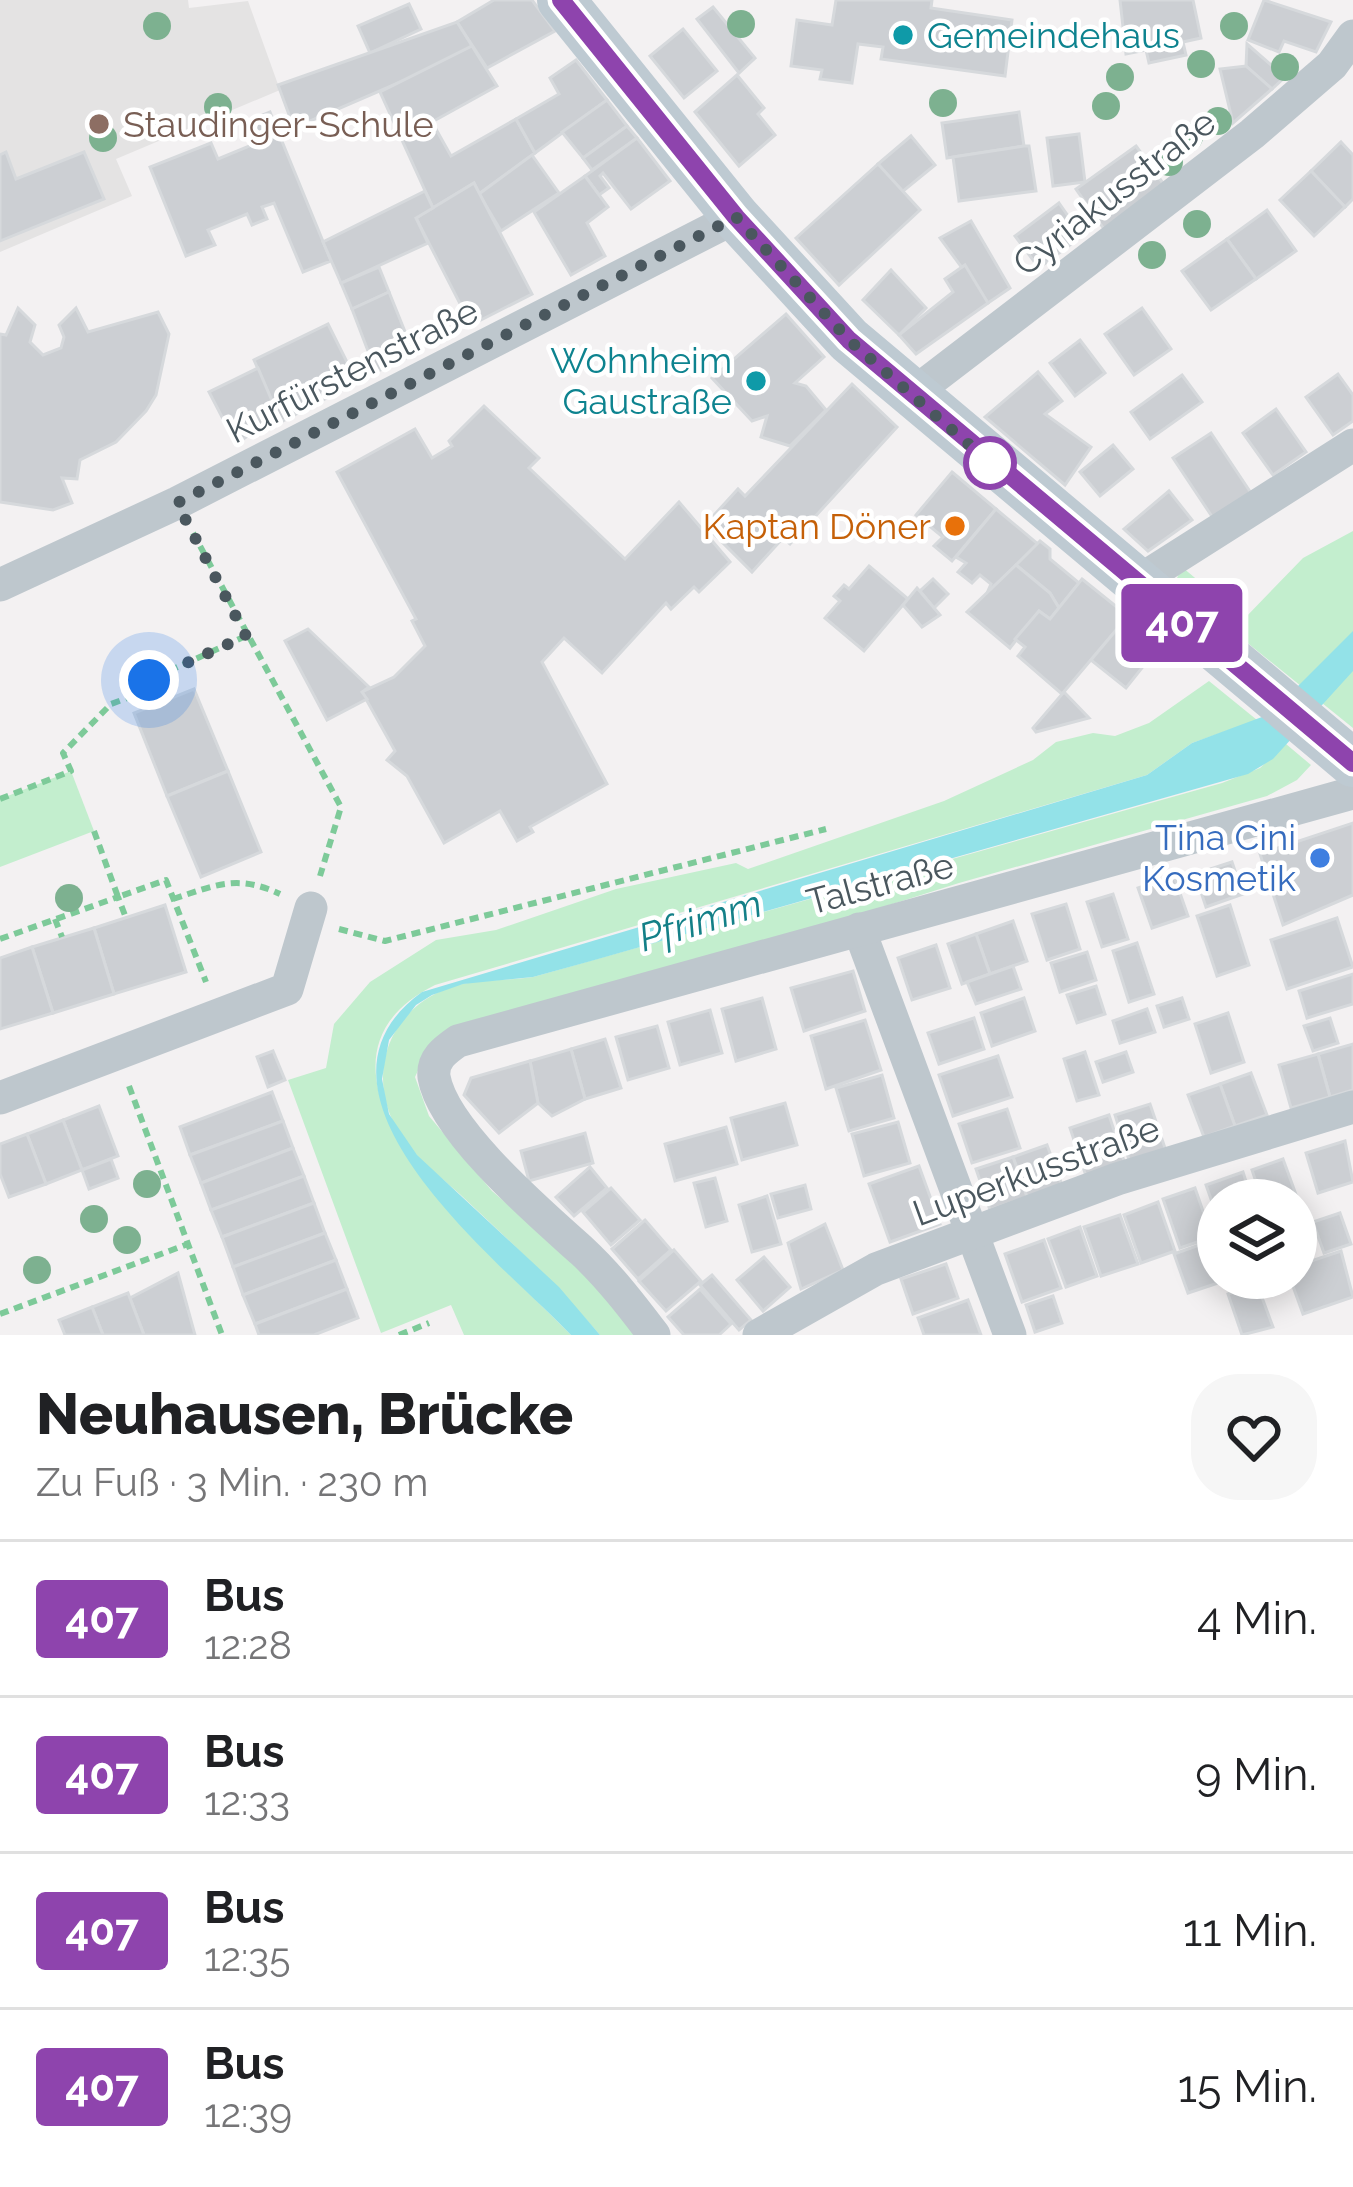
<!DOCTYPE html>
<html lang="de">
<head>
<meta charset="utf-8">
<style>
  :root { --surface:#fff; --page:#f6f6f6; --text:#202124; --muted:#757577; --line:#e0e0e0 }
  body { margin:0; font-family:Raleway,sans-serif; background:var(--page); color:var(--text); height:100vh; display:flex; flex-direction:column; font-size:45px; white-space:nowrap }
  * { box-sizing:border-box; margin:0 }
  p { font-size:39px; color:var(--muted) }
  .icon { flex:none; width:66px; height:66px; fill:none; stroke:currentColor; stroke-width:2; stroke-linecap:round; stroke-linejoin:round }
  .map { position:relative; height:1335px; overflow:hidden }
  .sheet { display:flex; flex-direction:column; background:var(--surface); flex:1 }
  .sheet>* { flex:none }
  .badge { padding:0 24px; border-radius:9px; font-size:42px; line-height:78px }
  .fabs { position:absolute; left:1197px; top:1179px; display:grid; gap:24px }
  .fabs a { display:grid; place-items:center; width:120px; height:120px; border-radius:50%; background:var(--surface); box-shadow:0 6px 30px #0003; font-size:60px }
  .you { position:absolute; width:60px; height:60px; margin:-30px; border:9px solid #fff; border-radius:50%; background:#1a73e8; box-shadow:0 0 0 18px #1a73e833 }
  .map>.badge { position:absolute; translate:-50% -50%; box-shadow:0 0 0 6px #fff }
  .round { display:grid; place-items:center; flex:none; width:126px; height:126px; border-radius:48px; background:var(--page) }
  .summary { display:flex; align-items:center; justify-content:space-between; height:204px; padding:0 36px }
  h1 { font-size:57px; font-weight:800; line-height:90px }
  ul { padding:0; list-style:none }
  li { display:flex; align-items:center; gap:36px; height:156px; padding:0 36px; border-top:3px solid var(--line) }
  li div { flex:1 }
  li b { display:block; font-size:45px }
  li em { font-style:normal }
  li .badge { min-width:132px; font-weight:700; text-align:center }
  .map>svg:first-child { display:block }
  .education { fill:#e4e3e3 }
  .green { fill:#c3eece }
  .water { fill:#93e2e8 }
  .building { fill:#cccfd3; stroke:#d6d9dc; stroke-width:3 }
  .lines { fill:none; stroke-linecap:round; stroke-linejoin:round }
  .path { stroke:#7dca99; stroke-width:6; stroke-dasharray:9 6; stroke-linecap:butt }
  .street { stroke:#bec7cd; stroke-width:33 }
  .secondary { stroke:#becad2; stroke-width:48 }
  .tree { fill:#7db190 }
  .line-casing { stroke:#fff; stroke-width:27 }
  .line { stroke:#8e44ad; stroke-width:18 }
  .walk { stroke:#4a575e; stroke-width:12; stroke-dasharray:0 21.6 }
  .culture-dot { fill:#0f9aa8; stroke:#fff; stroke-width:4.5 }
  .education-dot { fill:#8d6e63; stroke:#fff; stroke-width:4.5 }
  .stop-dot { fill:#fff; stroke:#8e44ad; stroke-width:6 }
  .food-dot { fill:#e8710a; stroke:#fff; stroke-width:4.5 }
  .shop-dot { fill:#3f7fe0; stroke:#fff; stroke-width:4.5 }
  .labels { text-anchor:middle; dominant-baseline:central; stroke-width:9; stroke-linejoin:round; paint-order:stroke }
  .culture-label { font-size:36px; fill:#0d838f; stroke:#fff; text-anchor:start }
  .education-label { font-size:36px; fill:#785e54; stroke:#fff; text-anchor:start }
  .street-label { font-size:36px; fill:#4a575e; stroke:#fff }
  .food-label { font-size:36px; fill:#c56008; stroke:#fff; text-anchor:end }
  .shop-label { font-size:36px; fill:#366cbe; stroke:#fff; text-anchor:end }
  .water-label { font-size:39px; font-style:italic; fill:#148088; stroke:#fff }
</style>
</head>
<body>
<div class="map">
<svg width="1353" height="1335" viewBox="0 0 1353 1335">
  <rect width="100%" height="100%" fill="#f3f1f2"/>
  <path class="education" d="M0,0H188L189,8L248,1L280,90L116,159L132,196L0,252Z"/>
  <g class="green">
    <path d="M1353,531V728L1182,590L1177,578L1182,567L1244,619L1303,558Z"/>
    <path d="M1209,681L1257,720L1192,743L1147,775L435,985C266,1069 504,1265 571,1335H464L451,1305L381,1333L288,1080L326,1068L334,1024L370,982L436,940L496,930L616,889L736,863L748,869L944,801L1033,760L1056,742L1093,733L1115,736L1149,723Z"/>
    <path d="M1286,744L1311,765L1297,780L1267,796L959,883L427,1051L415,1077L429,1116L492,1191L573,1261L638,1335H600C558,1286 512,1243 465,1199C443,1178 416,1160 400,1134C364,1077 387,1009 451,987C476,979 507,981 533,977L1222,783L1260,768Z"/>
    <path d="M71,771L94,831L0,867V799Z"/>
  </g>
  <path class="water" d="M1353,631V671L1273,759L1248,774L591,961L533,977L463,984L432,995L416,1005L389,1040L382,1079L389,1114L417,1155L559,1287L600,1335H571C501,1262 282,1093 422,992L1147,775L1192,743L1270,714Z"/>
  <g class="building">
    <path d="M494,0H532L555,31L487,68L457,22Z"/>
    <path d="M836,0H932L931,8L1012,20L1005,76L881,59L883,47L858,44L852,83L820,79L822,70L791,66L797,20L832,25Z"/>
    <path d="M1120,0H1193L1201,38L1183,42L1186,55L1149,63L1146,50L1126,54Z"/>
    <path d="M1264,0L1331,22L1316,52L1284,41L1279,52L1248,40Z"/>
    <path d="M409,4L421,29L370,53L358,26Z"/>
    <path d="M713,7L755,58L739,73L697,19Z"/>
    <path d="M457,22L472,46L440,65L294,128L278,85Z"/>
    <path d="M683,29L717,71L684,98L650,56Z"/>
    <path d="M1247,44L1285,77L1272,89L1246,66Z"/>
    <path d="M472,46L497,86L432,122L451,156L516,119L535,153L479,194L474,183L433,208L380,92Z"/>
    <path d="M576,60L607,100L535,153L516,119L559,94L550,78Z"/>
    <path d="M1246,66L1272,89L1233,123L1220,69Z"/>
    <path d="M737,75L764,108L758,114L775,135L739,166L695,112Z"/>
    <path d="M607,100L627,126L583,158L562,132Z"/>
    <path d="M270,112L331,261L303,272L274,203L262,207L267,219L252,225L247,214L208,230L215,245L186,256L150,167L211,143L218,159L252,145L243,123Z"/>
    <path d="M1019,112L1024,146L947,158L942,123Z"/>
    <path d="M627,126L637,138L592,170L583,158Z"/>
    <path d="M1079,134L1085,182L1053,186L1047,138Z"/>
    <path d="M911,136L935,165L902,192L878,164Z"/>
    <path d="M637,138L670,181L631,209L603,173L600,176L609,188L599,195L585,176Z"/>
    <path d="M1341,142L1353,155V199L1345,207L1311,171Z"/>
    <path d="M1024,146H1029L1036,191L959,201L953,157Z"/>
    <path d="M1136,146L1165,186L1104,229L1076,189Z"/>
    <path d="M6,152L16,179L84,152L104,199L0,241V155Z"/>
    <path d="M532,155L559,193L501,231L479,194Z"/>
    <path d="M878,164L920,210L839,285L796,238Z"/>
    <path d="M1311,171L1345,207L1314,236L1280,200Z"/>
    <path d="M585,176L608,207L587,223L605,256L571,275L534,212Z"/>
    <path d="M474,183L532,294L471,325L416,218Z"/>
    <path d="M425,191L433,208L416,218L428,243L341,283L323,242Z"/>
    <path d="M1059,203L1082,236L1039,268L1015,236Z"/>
    <path d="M1267,210L1296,251L1256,279L1227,239Z"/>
    <path d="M971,221L1010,288L988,303L940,238Z"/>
    <path d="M1227,239L1256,279L1211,310L1182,271Z"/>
    <path d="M965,265L988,303L916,354L899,335L953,292L945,279Z"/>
    <path d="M379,267L389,292L352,309L341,283Z"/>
    <path d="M891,270L926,308L899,335L863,300Z"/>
    <path d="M389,292L414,354L376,372L352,309Z"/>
    <path d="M18,308L35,325L30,342L43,355L61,348L64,337L59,325L76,308L88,332L158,312L169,334L156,395L146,411L116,442L80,460L77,479L62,478L72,503L53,510L0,502V334L6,335Z"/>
    <path d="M1142,308L1171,349L1134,375L1105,334Z"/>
    <path d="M786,314L824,357L795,383L806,386L826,410L790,446L761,437L767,416L752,421L712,378Z"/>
    <path d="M328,324L357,382L281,422L254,360Z"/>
    <path d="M1080,340L1105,373L1075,396L1050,363Z"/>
    <path d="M258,368L278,415L236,444L209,392Z"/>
    <path d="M1038,372L1062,401L1045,414L1091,447L1065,485L985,417Z"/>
    <path d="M1338,374L1353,395V421L1333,435L1306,397Z"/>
    <path d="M1182,375L1202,402L1150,439L1131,412Z"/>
    <path d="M852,384L897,427L790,544L783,538L752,572L705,525L738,489L745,496Z"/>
    <path d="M484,406L539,458L529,468L625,559L679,502L730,562L699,592L694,587L671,609L666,603L602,673L564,638L542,662L607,784L530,827L533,832L517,841L500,811L444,843L407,776L387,760L395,751L362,692L394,677L425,646L412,621L416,619L337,472L415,429L432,458L452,446L449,441Z"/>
    <path d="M1276,409L1306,452L1273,475L1243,433Z"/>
    <path d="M1211,433L1251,493L1213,518L1173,458Z"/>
    <path d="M1113,445L1133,469L1100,496L1080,472Z"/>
    <path d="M952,472L996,509L952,561L934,546L943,537L916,515Z"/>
    <path d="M1169,491L1192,520L1148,551L1124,529Z"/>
    <path d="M996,509L1038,544L987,593L991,584L980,575L972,583L958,572L966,563L956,557Z"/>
    <path d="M1040,541L1050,549V559L1079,583L1059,608L1050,593L1016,565Z"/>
    <path d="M1016,565L1050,593L1059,608L1050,619L1039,611L1010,648L967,612Z"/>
    <path d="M869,566L908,599L864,651L825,618L840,601L834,596L844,585L849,589Z"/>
    <path d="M933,579L948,594L934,608L920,591Z"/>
    <path d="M1082,579L1128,616L1062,694L1018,656L1025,647L1015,639L1039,611L1050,619Z"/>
    <path d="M917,588L940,615L922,627L903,605Z"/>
    <path d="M1128,616L1161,644L1126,688L1091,660Z"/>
    <path d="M308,629L369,687L362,692L367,699L327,720L285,641Z"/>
    <path d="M194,689L228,771L167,796L134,713Z"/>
    <path d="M1064,692L1089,718L1036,732L1033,728Z"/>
    <path d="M228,771L261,852L201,877L167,796Z"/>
    <path d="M1353,823V895L1283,925L1260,854Z"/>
    <path d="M1232,862L1243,894L1206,907L1195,874Z"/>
    <path d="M1174,876L1188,916L1152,928L1138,888Z"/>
    <path d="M1113,894L1128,939L1102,947L1087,902Z"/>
    <path d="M1066,904L1080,949L1047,960L1032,914Z"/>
    <path d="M165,905L186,972L114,994L94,928Z"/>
    <path d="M1230,905L1249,965L1217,976L1197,916Z"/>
    <path d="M1337,918L1353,967L1287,989L1271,940Z"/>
    <path d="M1013,921L1027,961L990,974L976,934Z"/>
    <path d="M94,928L114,994L53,1013L32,947Z"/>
    <path d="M976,934L990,974L962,984L948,944Z"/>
    <path d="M1137,943L1154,994L1129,1002L1113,951Z"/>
    <path d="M936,945L950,988L912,1000L898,958Z"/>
    <path d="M32,947L53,1013L0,1029V958Z"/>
    <path d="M1087,952L1096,980L1060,992L1051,963Z"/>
    <path d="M1013,966L1021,989L976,1004L967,982Z"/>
    <path d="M853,971L865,1011L804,1031L791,988Z"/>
    <path d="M1353,974V1004L1307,1018L1299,991Z"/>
    <path d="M1096,986L1105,1014L1077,1023L1067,995Z"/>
    <path d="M762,998L776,1049L736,1061L722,1009Z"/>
    <path d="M1024,998L1035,1031L992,1046L981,1013Z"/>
    <path d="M1182,998L1189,1019L1164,1027L1157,1006Z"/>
    <path d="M1147,1009L1155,1032L1120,1043L1113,1021Z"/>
    <path d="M710,1010L722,1053L680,1065L668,1022Z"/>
    <path d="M1228,1013L1244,1062L1211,1073L1195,1024Z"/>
    <path d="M974,1018L984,1049L939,1064L928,1033Z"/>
    <path d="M1330,1018L1338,1043L1313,1051L1304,1026Z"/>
    <path d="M865,1020L881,1070L826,1089L811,1036Z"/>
    <path d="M657,1026L669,1068L628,1080L616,1037Z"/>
    <path d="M605,1039L621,1088L585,1099L571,1049Z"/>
    <path d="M1353,1044V1090L1330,1097L1318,1054Z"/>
    <path d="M571,1049L585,1099L552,1116L538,1103L530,1061Z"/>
    <path d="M273,1051L285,1080L268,1087L257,1057Z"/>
    <path d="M1085,1052L1099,1095L1077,1101L1064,1059Z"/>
    <path d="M1126,1052L1133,1072L1103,1082L1096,1062Z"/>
    <path d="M1318,1054L1330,1097L1291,1108L1279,1065Z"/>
    <path d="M998,1056L1012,1097L953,1116L939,1075Z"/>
    <path d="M530,1061L538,1103L499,1133L464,1095L471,1078Z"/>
    <path d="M1251,1073L1267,1115L1235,1126L1220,1084Z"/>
    <path d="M882,1075L894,1118L849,1131L836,1088Z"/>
    <path d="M1220,1084L1235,1126L1204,1137L1188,1095Z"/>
    <path d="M272,1092L283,1121L190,1155L180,1127Z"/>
    <path d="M785,1103L797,1145L742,1160L731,1118Z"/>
    <path d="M1150,1104L1166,1151L1130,1163L1115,1115Z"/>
    <path d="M99,1106L118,1156L82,1170L63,1120Z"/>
    <path d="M1007,1109L1020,1148L972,1163L959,1124Z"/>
    <path d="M1109,1115L1125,1164L1086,1176L1070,1128Z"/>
    <path d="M63,1120L82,1170L46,1184L27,1134Z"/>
    <path d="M283,1121L293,1148L201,1183L190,1155Z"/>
    <path d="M898,1122L910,1163L864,1176L852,1134Z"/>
    <path d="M726,1127L737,1164L675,1181L665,1144Z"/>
    <path d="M585,1133L593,1163L529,1181L521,1151Z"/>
    <path d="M27,1134L46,1184L9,1197L0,1174V1144Z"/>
    <path d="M1345,1141L1353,1182L1318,1193L1306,1153Z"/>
    <path d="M1047,1145L1062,1185L1027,1197L1013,1157Z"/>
    <path d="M293,1148L304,1176L211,1210L201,1183Z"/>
    <path d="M1013,1157L1027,1197L990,1210L976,1169Z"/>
    <path d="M111,1159L118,1178L89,1189L82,1170Z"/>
    <path d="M1283,1159L1298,1200H1262L1252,1170Z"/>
    <path d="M919,1166L940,1224L890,1242L869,1184Z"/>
    <path d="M590,1167L607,1188L574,1216L556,1197Z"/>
    <path d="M1243,1172L1252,1200H1218V1219L1206,1185Z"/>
    <path d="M304,1176L314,1203L222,1237L211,1210Z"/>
    <path d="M715,1178L727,1221L706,1227L694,1183Z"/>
    <path d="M805,1185L811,1209L778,1218L771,1194Z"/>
    <path d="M611,1188L640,1220L611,1245L583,1212Z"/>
    <path d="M1195,1188L1212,1237L1180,1248L1163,1199Z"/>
    <path d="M767,1196L781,1244L752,1252L739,1205Z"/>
    <path d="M1158,1202L1175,1251L1141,1263L1124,1215Z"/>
    <path d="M314,1203L325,1233L233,1267L222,1237Z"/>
    <path d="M1340,1213L1351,1244L1324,1253L1313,1222Z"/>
    <path d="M1120,1215L1138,1264L1101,1276L1084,1227Z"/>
    <path d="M645,1220L671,1250L638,1279L612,1249Z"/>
    <path d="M825,1224L843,1270L801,1289L788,1243Z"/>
    <path d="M1080,1227L1097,1276L1066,1287L1048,1239Z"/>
    <path d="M325,1233L336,1260L243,1295L233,1267Z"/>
    <path d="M1044,1240L1061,1288L1022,1302L1005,1254Z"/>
    <path d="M1213,1240L1218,1278L1227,1280L1188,1293L1174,1254Z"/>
    <path d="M674,1250L701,1281L666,1311L639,1281Z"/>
    <path d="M1341,1251L1353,1297L1303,1314L1290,1278H1296V1266Z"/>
    <path d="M764,1257L790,1287L763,1311L737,1280Z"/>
    <path d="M336,1260L347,1289L255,1324L243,1295Z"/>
    <path d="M946,1264L958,1298L913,1314L901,1279Z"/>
    <path d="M178,1273L195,1335H144L130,1298Z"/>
    <path d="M712,1275L751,1320L739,1330L700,1285Z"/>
    <path d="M1257,1284L1273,1327L1242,1335L1228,1294Z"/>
    <path d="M347,1289L358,1318L314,1335H259L255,1324Z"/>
    <path d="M700,1289L731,1324L719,1335H684L668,1317Z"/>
    <path d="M128,1293L144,1335H103L92,1307Z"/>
    <path d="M1053,1296L1062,1323L1035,1332L1026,1305Z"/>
    <path d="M968,1300L981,1335H924L918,1318Z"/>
    <path d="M92,1307L103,1335H65L59,1320Z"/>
  </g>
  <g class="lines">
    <g class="path">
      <path d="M193,533L341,807L320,876"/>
      <path d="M0,799L71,771L63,753L111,704L152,689L149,680L246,636"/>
      <path d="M94,831L118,897L166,880L206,982"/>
      <path d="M173,899C216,885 237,874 280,894"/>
      <path d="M55,919L62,937"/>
      <path d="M339,929L385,941L826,829"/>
      <path d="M0,939L118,897L126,918"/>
      <path d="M129,1086L222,1335"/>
      <path d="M0,1314L188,1244"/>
      <path d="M399,1335L429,1323"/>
    </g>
    <g class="street">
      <path d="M910,396L1252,134L1332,65L1353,36"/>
      <path d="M1134,584L1353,445"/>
      <path d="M0,585L177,503L736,217"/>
      <path d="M859,929L1010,1335"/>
      <path d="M0,1098L287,989L311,908"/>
      <path d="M654,1335C632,1306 609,1276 582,1251C542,1215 443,1131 434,1077C432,1059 445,1050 458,1041L1353,793"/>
      <path d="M759,1335L876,1269L1117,1179L1353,1107"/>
    </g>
    <path class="secondary" d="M561,0L736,217L849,340L1353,763"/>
  </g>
  <g class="tree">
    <circle cx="741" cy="24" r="14"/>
    <circle cx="157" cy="26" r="14"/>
    <circle cx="1234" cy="26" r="14"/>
    <circle cx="1201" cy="64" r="14"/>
    <circle cx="1285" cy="67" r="14"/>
    <circle cx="1120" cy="77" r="14"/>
    <circle cx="943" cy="103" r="14"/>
    <circle cx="1106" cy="106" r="14"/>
    <circle cx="218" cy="107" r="14"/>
    <circle cx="1218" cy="121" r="14"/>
    <circle cx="1189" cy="137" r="14"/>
    <circle cx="103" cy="138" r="14"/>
    <circle cx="1169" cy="162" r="14"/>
    <circle cx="1197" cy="224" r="14"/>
    <circle cx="1152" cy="255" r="14"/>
    <circle cx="69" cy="898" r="14"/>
    <circle cx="147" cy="1184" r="14"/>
    <circle cx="94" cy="1219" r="14"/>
    <circle cx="127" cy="1240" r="14"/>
    <circle cx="37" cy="1270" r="14"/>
  </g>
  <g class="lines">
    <defs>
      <path id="line" d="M561,0L736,217L849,340L1353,763"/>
    </defs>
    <use href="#line" class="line-casing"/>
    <use href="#line" class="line"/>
    <path class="walk" d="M149,680L246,636L177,503L736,217L849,340L990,463"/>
  </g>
  <g class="culture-dot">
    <circle cx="903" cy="35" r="12"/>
    <circle cx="756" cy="381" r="12"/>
  </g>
  <circle class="education-dot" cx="99" cy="124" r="12"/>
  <circle class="stop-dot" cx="990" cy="463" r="24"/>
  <circle class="food-dot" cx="955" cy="526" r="12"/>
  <circle class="shop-dot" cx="1320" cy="858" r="12"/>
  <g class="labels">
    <g class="culture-label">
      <text x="927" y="35">Gemeindehaus</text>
      <text x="732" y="360" text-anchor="end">Wohnheim<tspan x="732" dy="41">Gaustraße</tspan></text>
    </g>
    <g class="education-label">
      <text x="123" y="124">Staudinger-Schule</text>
    </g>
    <g class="street-label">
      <text transform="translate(1114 192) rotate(-38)">Cyriakusstraße</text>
      <text transform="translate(352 370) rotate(-27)">Kurfürstenstraße</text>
      <text transform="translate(880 883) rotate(-15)">Talstraße</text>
      <text transform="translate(1036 1170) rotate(-20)">Luperkusstraße</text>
    </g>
    <g class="food-label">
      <text x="931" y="526">Kaptan Döner</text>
    </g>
    <g class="shop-label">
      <text x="1296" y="837">Tina Cini<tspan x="1296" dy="41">Kosmetik</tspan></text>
    </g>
    <g class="water-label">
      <text transform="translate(700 920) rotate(-17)">Pfrimm</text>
    </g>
  </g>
</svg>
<div class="fabs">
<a><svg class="icon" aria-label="layers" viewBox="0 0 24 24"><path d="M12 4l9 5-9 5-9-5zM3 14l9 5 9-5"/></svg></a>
</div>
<div class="you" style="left:149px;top:680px"></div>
<b class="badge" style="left:1182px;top:623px;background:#8e44ad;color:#fff">407</b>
</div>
<section class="sheet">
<div class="summary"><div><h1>Neuhausen, Brücke</h1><p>Zu Fuß · 3 Min. · 230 m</p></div><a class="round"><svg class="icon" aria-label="heart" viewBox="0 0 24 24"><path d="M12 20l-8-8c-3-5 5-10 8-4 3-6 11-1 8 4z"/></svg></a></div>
<ul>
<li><span class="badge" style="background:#8e44ad;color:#fff">407</span><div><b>Bus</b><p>12:28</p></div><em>4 Min.</em></li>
<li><span class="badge" style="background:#8e44ad;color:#fff">407</span><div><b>Bus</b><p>12:33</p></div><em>9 Min.</em></li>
<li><span class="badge" style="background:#8e44ad;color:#fff">407</span><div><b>Bus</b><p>12:35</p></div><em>11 Min.</em></li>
<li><span class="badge" style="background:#8e44ad;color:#fff">407</span><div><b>Bus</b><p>12:39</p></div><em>15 Min.</em></li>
</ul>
</section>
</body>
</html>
